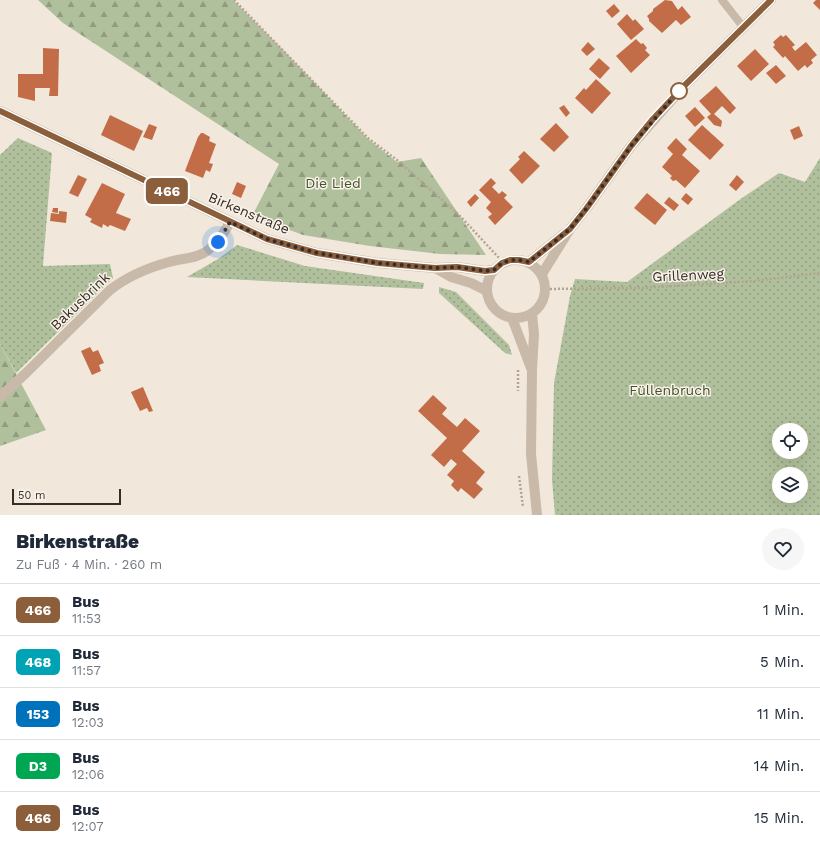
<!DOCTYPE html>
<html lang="de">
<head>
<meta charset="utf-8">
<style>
  :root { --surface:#fff; --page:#f6f6f7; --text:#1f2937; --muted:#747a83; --line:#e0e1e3 }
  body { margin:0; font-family:"Work Sans",sans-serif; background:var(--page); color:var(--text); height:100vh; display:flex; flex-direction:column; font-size:15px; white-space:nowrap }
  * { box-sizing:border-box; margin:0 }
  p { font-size:13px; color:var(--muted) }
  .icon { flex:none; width:22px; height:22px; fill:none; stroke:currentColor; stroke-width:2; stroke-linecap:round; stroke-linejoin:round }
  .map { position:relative; height:515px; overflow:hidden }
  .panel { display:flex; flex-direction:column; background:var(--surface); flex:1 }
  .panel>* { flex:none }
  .badge { padding:0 8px; border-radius:6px; font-size:14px; line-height:26px }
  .fabs { position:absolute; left:772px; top:423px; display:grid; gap:8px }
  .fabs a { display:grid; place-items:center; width:36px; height:36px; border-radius:50%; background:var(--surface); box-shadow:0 4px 16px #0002; font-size:20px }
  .scale { position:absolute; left:12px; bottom:10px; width:109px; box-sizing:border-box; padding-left:4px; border:2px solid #362d28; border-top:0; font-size:11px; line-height:14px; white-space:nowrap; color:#362d28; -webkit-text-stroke:3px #f9f2e8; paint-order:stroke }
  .you { position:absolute; width:20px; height:20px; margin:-10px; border:3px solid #fff; border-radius:50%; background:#1a73e8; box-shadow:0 0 0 6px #1a73e833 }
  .map>.badge { position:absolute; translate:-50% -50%; box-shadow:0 0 0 2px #fff }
  .round { display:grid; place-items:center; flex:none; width:42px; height:42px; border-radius:21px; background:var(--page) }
  .summary { display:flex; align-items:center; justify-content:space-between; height:68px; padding:0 16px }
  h1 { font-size:19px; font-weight:800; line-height:30px }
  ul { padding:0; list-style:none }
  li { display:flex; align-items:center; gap:12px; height:52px; padding:0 16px; border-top:1px solid var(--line) }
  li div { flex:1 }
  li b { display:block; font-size:15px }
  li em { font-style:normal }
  li .badge { min-width:44px; font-weight:700; text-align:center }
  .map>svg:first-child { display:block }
  .grass { fill:url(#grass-dots); fill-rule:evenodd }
  .forest { fill:url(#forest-firs) }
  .building { fill:#c26d48 }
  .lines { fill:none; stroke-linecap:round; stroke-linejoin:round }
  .path { stroke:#b4a392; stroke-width:2.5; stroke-dasharray:2 2; stroke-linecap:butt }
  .service { stroke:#c9b9a8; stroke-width:8 }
  .minor { stroke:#c9b9a8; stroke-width:10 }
  .tertiary { stroke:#c9b9a8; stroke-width:10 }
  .line-casing { stroke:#fff; stroke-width:9 }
  .line { stroke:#8b5e3c; stroke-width:6 }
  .walk { stroke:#362d28; stroke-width:4; stroke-dasharray:0 7.2 }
  .stop-dot { fill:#fff; stroke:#8b5e3c; stroke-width:2 }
  .labels { text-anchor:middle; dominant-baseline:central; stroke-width:3; stroke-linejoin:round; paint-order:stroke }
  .park-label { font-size:14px; fill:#43532c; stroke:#f9f2e8 }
  .street-label { font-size:14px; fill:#362d28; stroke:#f9f2e8 }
</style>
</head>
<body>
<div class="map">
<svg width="820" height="515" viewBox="0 0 820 515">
  <defs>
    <pattern id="grass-dots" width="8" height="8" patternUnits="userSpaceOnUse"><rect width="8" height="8" fill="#b1c09c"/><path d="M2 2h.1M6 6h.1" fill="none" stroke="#919c7f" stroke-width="1.8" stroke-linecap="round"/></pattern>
    <pattern id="forest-firs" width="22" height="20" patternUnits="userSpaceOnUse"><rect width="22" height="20" fill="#b1c09c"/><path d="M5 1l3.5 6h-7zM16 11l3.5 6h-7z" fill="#919c7f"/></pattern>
  </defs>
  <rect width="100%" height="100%" fill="#f1e8db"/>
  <g class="grass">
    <path d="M18,138L52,153L43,266L110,264L113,278L16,373L0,344V155Z"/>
    <path d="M820,158V515H555L552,480L554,383L570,296L575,279L627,282L742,198L779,173L805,182ZM779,430H801V452H779ZM779,474H801V496H779Z"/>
    <path d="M237,245L305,266L424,283L423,289L187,277L218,259Z"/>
    <path d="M439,287L456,292L509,345L512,355L505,353L439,293Z"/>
  </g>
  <g class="forest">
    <path d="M38,0H233L287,54L368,139L397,162L421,158L486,255L440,254L370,246L303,235L252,216L279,164L63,23Z"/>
    <path d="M0,344L46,430L0,446Z"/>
  </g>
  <g class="building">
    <path d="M665,0L672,1L678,10L682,6L691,17L681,25L676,20L662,33L649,21V19L647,16L653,11V9Z"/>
    <path d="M816,0H820V10L813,3Z"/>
    <path d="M614,4L620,11L612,18L606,11Z"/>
    <path d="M627,14L633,21L635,19L644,29L631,40L617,24Z"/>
    <path d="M781,35L783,37L786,35L795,45L792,47L795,51L806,42L817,55L811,60L813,63L807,68L805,65L798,71L785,56L783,58L773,47L775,45L773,42Z"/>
    <path d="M636,39L641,44L643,43L647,48L645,50L650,55L631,73L616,56Z"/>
    <path d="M588,42L595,49L587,56L581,50Z"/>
    <path d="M43,48L59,49L58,96H49L50,88H35V101L18,97V74H43Z"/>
    <path d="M755,49L769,64L751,81L737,66Z"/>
    <path d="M599,58L610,68L600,79L589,69Z"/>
    <path d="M776,65L786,76L776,84L766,73Z"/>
    <path d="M596,79L611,93L592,114L575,98L584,88L586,90Z"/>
    <path d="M716,86L736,108L730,114L722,106L714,114L722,121L721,127L714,125L707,117L711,114L699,101Z"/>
    <path d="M564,105L570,113L566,117L559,108Z"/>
    <path d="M695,107L705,118L695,127L685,116Z"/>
    <path d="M110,115L143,131L134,151L101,135Z"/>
    <path d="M556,123L569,137L554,152L540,139Z"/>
    <path d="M149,124L157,127L152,140L143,137Z"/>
    <path d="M702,125L724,145L710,160L688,140Z"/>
    <path d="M799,126L803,136L794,140L790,130Z"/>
    <path d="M201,133H203L210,137L209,141L216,144L209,163L213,164L210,172L206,170L203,178L185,171L198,137Z"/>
    <path d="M676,138L687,149L682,155L700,171L685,188L676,180L673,181L670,178L672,176L662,167L673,154L667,148Z"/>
    <path d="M524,151L540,166L522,184L509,170L520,159L518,157Z"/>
    <path d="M78,175L87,179L78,197L69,193Z"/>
    <path d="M737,175L744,182L736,191L729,185Z"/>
    <path d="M491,178L496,183L492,187L499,194L502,191L507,195L504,198L513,207L495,225L488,217L492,214L486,208L491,202L479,190Z"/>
    <path d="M237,182L246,186L241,198L232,194Z"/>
    <path d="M102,183L125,194L116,213L131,219L125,231L110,225L108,227L103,224L102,228L90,222L92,219L85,215Z"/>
    <path d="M647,193L667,210L655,225L634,208Z"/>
    <path d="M686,193L693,199L688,205L681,199Z"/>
    <path d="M475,194L479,198L471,207L467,202Z"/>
    <path d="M669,197L679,205L674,211L664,203Z"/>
    <path d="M53,208H58V213L52,212Z"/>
    <path d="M59,211L67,212L66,223L50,221L51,213L59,214Z"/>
    <path d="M90,347L93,352L98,350L104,363L99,365L101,371L92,375L81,351Z"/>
    <path d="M143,387L153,411L149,412L147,408L140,411L131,392Z"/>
    <path d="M433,395L447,408L442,414L457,427L465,418L480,431L462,451L485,472L476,483L483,489L474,499L461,488L458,492L451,485L454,481L447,475L457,464L451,459L444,467L431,455L447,438L418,411Z"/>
  </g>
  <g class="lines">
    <g class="path">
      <path d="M234,0L368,138L397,160L459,215L500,259"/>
      <path d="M546,289L640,288L754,281L820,273"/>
      <path d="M518,370V391"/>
      <path d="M519,476L523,507"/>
    </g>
    <path class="service" d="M722,0L744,28"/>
    <path class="minor" d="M0,397L26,373L110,290C128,276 147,268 169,262C181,258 196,259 207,251C218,243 224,233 230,222"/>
    <g class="tertiary">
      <path d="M0,111L267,239L317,253L378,263L435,268L457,267L485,271L493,270"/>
      <circle cx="516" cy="289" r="29"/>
      <path d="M529,262L565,233"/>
      <path d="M435,268L451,277L471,283L487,291"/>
      <path d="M542,274L570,229L586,209L631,146L685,85L771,0"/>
      <path d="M532,314L534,334L532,370L531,454L537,515"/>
      <path d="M512,318L531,368"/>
    </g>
  </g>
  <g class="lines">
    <defs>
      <path id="line" d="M0,111L267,239L317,253L378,263L435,268L457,267L485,271L494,270L502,263L510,260H519L529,262L570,229L586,209L631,146L653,119L685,85L771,0"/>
    </defs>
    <use href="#line" class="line-casing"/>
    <use href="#line" class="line"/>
    <path class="walk" d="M218,242L230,222L267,239L317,253L378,263L435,268L457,267L485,271L494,270L502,263L510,260H519L529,262L570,229L586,209L631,146L679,91"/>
  </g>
  <circle class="stop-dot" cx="679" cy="91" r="8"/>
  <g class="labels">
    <g class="park-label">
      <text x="333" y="183">Die Lied</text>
      <text x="670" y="390">Füllenbruch</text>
    </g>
    <g class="street-label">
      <text transform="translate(249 213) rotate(23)">Birkenstraße</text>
      <text transform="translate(688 275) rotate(-3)">Grillenweg</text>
      <text transform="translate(80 301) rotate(-44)">Bakusbrink</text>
    </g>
  </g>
</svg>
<div class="fabs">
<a><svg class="icon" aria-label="locate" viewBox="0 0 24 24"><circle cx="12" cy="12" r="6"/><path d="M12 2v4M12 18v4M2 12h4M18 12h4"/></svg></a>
<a><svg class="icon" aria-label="layers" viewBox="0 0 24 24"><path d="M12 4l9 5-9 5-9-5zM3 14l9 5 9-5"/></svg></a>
</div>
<div class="scale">50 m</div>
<div class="you" style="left:218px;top:242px"></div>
<b class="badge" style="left:167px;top:191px;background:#8b5e3c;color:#fff">466</b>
</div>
<section class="panel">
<div class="summary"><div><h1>Birkenstraße</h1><p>Zu Fuß · 4 Min. · 260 m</p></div><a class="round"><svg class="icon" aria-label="heart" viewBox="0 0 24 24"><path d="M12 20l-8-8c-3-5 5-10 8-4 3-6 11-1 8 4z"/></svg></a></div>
<ul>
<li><span class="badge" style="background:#8b5e3c;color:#fff">466</span><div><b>Bus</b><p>11:53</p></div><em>1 Min.</em></li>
<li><span class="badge" style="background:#00a3b4;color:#fff">468</span><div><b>Bus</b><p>11:57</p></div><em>5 Min.</em></li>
<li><span class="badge" style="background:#0072bc;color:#fff">153</span><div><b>Bus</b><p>12:03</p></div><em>11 Min.</em></li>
<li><span class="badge" style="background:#00a651;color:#fff">D3</span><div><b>Bus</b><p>12:06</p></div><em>14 Min.</em></li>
<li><span class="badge" style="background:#8b5e3c;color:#fff">466</span><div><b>Bus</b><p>12:07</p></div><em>15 Min.</em></li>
</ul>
</section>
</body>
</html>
